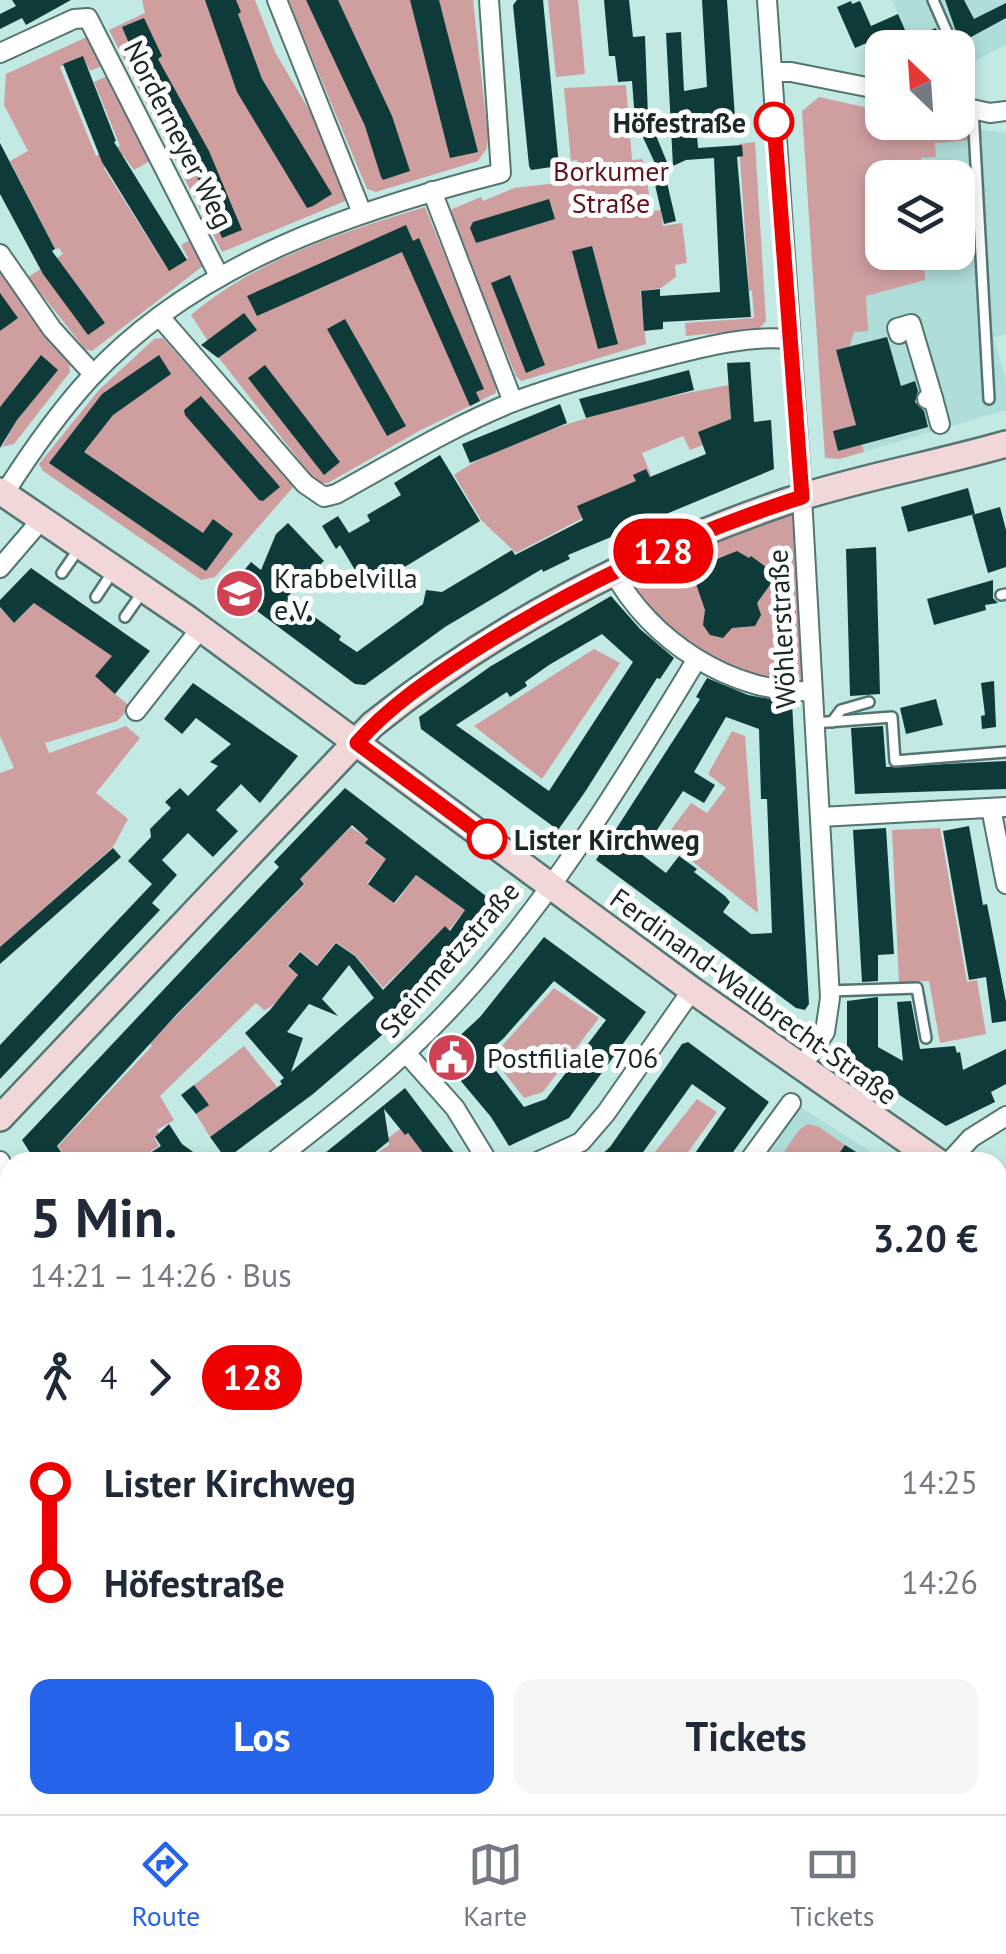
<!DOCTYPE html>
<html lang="de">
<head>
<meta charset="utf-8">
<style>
  :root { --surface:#fff; --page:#f6f6f7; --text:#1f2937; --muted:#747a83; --line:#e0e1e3; --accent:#2563eb }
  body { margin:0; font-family:"PT Sans",sans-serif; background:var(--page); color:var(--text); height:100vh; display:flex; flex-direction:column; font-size:38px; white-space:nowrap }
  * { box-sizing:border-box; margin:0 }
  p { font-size:32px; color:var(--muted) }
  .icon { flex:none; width:55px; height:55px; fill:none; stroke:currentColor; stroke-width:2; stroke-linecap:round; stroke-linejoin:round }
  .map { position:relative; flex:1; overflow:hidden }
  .details { position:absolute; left:0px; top:1152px; width:1008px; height:662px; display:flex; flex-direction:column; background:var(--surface); border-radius:30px 30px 0 0; box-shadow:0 5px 15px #0003 }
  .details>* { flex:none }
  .badge { padding:0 20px; border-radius:32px; font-size:35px; line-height:65px }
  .needle { width:65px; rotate:335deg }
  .tools { position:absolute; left:865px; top:30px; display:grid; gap:20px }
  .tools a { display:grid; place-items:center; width:110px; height:110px; border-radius:20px; background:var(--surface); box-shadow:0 5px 15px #0003; font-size:50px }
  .map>.badge { position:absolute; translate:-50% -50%; box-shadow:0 0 0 5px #fff }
  .legs { display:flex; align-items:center; gap:15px; height:110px; padding:0 30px; font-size:32px }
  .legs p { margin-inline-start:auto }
  .head { display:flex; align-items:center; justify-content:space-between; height:170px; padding:0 30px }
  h1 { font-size:55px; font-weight:700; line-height:75px }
  .cta { display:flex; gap:20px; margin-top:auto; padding:20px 30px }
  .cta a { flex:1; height:115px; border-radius:20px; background:var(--accent); color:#fff; font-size:40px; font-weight:700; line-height:115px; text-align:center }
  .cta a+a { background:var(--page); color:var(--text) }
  ul { padding:0 30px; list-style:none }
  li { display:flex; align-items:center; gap:35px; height:100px; font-size:38px }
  li i { display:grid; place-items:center; width:15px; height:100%; margin:0 12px; background:currentColor }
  li i::after { content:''; width:25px; height:25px; margin:-12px; border:8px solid; border-radius:50%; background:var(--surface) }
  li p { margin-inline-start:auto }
  li:first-child i { background:linear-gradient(#0000 50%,currentColor 0) }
  li:last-child i { background:linear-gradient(currentColor 50%,#0000 0) }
  .tabs { display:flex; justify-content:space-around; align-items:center; height:140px; border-top:2px solid var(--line); background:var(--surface); font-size:28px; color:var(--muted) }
  .tabs a { display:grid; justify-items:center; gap:5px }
  .tabs .active { color:var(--accent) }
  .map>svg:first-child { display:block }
  .built { fill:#afddd9; fill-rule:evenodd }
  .green { fill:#cf9fa0 }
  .building { fill:#0e3b39; fill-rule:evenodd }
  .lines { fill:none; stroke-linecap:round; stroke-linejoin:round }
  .lane-casing { stroke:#547673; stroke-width:14 }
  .street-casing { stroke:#547673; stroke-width:22 }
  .secondary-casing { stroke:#547673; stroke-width:30 }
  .lane { stroke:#fff; stroke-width:9 }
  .street { stroke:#fff; stroke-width:18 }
  .secondary { stroke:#f2d7d8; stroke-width:25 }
  .line-1-casing { stroke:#fff; stroke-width:22 }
  .line-1 { stroke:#e00; stroke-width:15 }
  .stop-1-dot { fill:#fff; stroke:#e00; stroke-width:5 }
  .labels { text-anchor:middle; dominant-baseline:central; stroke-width:10; stroke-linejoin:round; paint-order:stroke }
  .stop-label { font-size:28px; font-weight:bold; fill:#1a2927; stroke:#fff; text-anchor:end }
  .street-label { font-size:28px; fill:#1a2927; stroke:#fff }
  .park-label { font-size:28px; fill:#631420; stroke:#fff }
  .poi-label { font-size:28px; fill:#1a2927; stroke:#fff; text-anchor:start }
</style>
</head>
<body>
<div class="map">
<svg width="1006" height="1814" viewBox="0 0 1006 1814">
  <rect width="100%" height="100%" fill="#c3e9e5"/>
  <g class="built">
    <path d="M892,0H1006V45L962,67L958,48L944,25L909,39Z"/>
    <path d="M802,111L882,122L934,123L1006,133V334L994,338L1006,381V410L839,459L825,458ZM882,178H958V252H882Z"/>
    <path d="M800,1107L887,1162H764Z"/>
    <path d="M0,1254L10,1271L9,1358H0Z"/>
    <path d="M998,1294L1006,1300L1001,1315L1006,1319V1403L998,1415Z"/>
  </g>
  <g class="green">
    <path d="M142,0H255L275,52L324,135L350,199L222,252L109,30L145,13Z"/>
    <path d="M288,0H473L488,137L487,148L478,161L376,192L367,189Z"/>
    <path d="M548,0H578L585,74L556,77Z"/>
    <path d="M89,36L102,66L90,71L83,57L60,67L96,156L120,146L94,82L109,75L150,161L134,170L123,155L104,168L168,270L188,258L181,245L190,240L203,266L92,351L85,349L28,277L63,254L59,248L55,249L10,161L28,151L4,105L6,74Z"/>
    <path d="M626,85L632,160L643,159L652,211L661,210L663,226L682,223L687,263L675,265L676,277L661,288L640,291L646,344L521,381L516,376L451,216L452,209L481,197L483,201L514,188L574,181V175L578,174L577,160L571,161L564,88Z"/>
    <path d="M819,97L882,111V122L934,123L969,130V140L935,143L936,157L921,158L922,177L882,178V252L924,253L925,280L866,296L868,331L854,332L850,346L836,350L864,452L839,459L825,458L802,111Z"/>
    <path d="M755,142L766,321L759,329L686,336L685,323L754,318L752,291H749L739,144Z"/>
    <path d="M425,207L496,382V393L419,431L328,483H317L219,358L191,315C257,259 343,232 425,207Z"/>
    <path d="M0,267L69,358L70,372L14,444L2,447L17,420L57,370L40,356L0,407Z"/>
    <path d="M163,338L294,486L215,577L201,580L43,471L39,464L99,390L154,339Z"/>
    <path d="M729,385L731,430L698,432L703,445L690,450L683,436L642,453L651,475L579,507L583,518L516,553L481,520L454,475C519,430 650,399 729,385Z"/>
    <path d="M802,497L812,691L697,659L613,571Z"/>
    <path d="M37,600L42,608L118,657L115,694L131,707L117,721L45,743L49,753L126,726L140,738L96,793L128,819L113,847L0,947V773L14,768L0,736V608L14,623Z"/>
    <path d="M594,649L620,663L542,779L474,726Z"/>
    <path d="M732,731L745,736L758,913L664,839L691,803L707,813L726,788L708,774Z"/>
    <path d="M351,827L368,839L365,844L384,858L396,860L382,864L367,883L395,904L416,875L465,910L449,930L445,926L383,988L356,956L336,942L317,965L300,951L287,966L304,981C283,986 280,1005 264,1010L256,1003L160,1096L174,1120L157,1130L159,1134L154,1138L159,1146L140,1158V1162H69L58,1146L152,1046L150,1043L305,884L300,879Z"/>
    <path d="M940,828L967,982L977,980L986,1034L940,1043L929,981L899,983L892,830Z"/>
    <path d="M554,988L599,1018L543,1092L524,1098L492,1057Z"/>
    <path d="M244,1046L277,1087L210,1137L196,1114L208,1105L194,1085Z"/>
    <path d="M697,1099L717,1112L681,1162H647Z"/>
    <path d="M808,1124L819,1127L845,1145L835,1160L837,1162H777L799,1130Z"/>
    <path d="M400,1129L408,1133L430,1162H364L389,1145L388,1138Z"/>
  </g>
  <g class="building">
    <path d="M12,0H71L26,25L22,18L0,29V14L16,6Z"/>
    <path d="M205,0H236L241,12L238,14L262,79L332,194L313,206L307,208L237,92Z"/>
    <path d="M306,0H338L392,116L410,171L383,180L381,177L365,126Z"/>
    <path d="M410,0H439L478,152L450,158Z"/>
    <path d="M517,0H543L559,166L531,170L529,166L513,5Z"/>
    <path d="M604,0H629L633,37L645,36L648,116L669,167L664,170L676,221L664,224L653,176L659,172L635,120L632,81L618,82L615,56H609Z"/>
    <path d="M702,0H727L735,118L696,121L698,148L742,145L743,156L737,157L751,317L663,322V329L644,331L641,291L660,289V296L720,292L714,158L686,160L673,166L666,33L681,32L684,91L707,87Z"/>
    <path d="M945,0H964L974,19L1006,3V18L960,43Z"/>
    <path d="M851,1L852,4L860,1L871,26L898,14L909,39L936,28L945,48H888L883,36L855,48L837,7Z"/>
    <path d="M144,18L162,56L158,59L209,151L242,230L222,238L182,139L140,69L122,27Z"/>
    <path d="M83,56L116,141L114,142L187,260L169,271L102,162L63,64Z"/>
    <path d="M0,143L55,249L52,251L105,323L88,335L43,274L0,194Z"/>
    <path d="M549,199L555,219L476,243L470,228L473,222Z"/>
    <path d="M406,225L413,241L419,238L484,389L476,392L480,401L470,406L402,252L257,316L247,296Z"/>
    <path d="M592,246L618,344L598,349L572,251Z"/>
    <path d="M510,275L545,365L526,373L491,283Z"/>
    <path d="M0,293L18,318L0,331Z"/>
    <path d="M244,313L257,330L218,358L201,345Z"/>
    <path d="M345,319L406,426L387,436L327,329Z"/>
    <path d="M887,337L901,386L915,381L918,391L915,402L924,411L928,427L838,451L833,431L856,425L836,350Z"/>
    <path d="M41,355L58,370L17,420L0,448V407Z"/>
    <path d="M159,355L171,374L113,415L84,452L203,533L213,519L233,534L206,571L49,463L102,394Z"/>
    <path d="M750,362L754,422L771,420L774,469L568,555L570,559L543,572L542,569L445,627L365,685L355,684L230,591L235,581L251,562L261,570L276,534L288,523L324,561L287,597L341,636L339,640L357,652L423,604L426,590L442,592L512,550L515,555L583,520L577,506L636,481L633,475L646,469L650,477L706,454L698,432L731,419L727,363Z"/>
    <path d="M265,365L340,462L324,475L248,378Z"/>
    <path d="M689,370L694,390L586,418L579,399Z"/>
    <path d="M201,396L280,487L263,501L259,500L185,415L184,410Z"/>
    <path d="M560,404L567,423L470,463L462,444Z"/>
    <path d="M440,455L480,521L367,590L340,545L336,549L322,526L338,516L349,533L370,521L367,515L401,495L394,483Z"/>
    <path d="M968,488L975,514L908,532L901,507Z"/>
    <path d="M1000,507L1006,530V567L988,573L972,515Z"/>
    <path d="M876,547L880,694L850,696L846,549Z"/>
    <path d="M737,551L749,558L751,556L777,575L757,603L761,615L755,626L732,628L723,638L710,635L703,625L705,610L695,581L707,563Z"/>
    <path d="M31,568L150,651L115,694L95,676L112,656L34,603L14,623L0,607V600Z"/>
    <path d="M993,580V598L998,603L985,605L986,610L934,625L927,599Z"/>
    <path d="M611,596L640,629L674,658L660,679L657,678L585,792L558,830L421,729L419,717L491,666ZM602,634L633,662L549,791L456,725L507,692L510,697L527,686L525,682L549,665Z"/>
    <path d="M707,678L748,695L792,703L809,1004L805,1010L796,1008L596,860L700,699L696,697ZM726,717L759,729L761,799H767L772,933L751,934L723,912L730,902L725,896L694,872L697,869L679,856L666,873L641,854L683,791L704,803L715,785L694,772Z"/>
    <path d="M994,681L996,727L982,729L981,716L985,715L981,683Z"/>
    <path d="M193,683L298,756L260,803L241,784L216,810L238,831L213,857L188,833L162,860L177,875L152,903L160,910L0,1079V1045L152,884L128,861L151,837L150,829L171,808L165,802L180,788L188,796L218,766L210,762L231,744L196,718L182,734L164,719Z"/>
    <path d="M936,699L943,725L906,734L900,708Z"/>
    <path d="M883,726L886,767L1006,761V789L855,794L851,728Z"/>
    <path d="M345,788L499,906L468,949L430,985L433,988L410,1011L313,1094L226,1159L210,1137L282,1084L280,1081L284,1078L245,1033L270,1010L298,975L288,966L300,952L317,966L336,943L355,956L383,990L445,926L450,931L465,910L416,875L394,903L368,884L386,859L365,843L368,839L352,825L300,879L304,884L177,1014L57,1146L68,1162H36L22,1140L279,867L274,862ZM349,965L374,998L291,1072L303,1038L287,1032L309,1004L338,1016L322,999Z"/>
    <path d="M969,826L983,905L987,904L1006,1002V1021L992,1023L986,977L969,980L943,831Z"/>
    <path d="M886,828L894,954L878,955V981L862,982L853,830Z"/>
    <path d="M113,848L121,857L0,964V947Z"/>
    <path d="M544,937L646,1012L569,1118L509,1146L491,1117L439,1055L480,1017ZM554,981L606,1020L546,1099L524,1107L484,1055L503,1039Z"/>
    <path d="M878,997V1047L903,1061L897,1002L911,1001L920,1049L955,1046L957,1053L960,1052L963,1070L1006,1049V1084L991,1092L995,1102L946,1126L847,1060V1001Z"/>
    <path d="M688,1042L769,1102L726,1162H689L726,1108L692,1084L636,1162H593L610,1147L682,1044Z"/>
    <path d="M194,1085L209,1105L196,1114L181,1095Z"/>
    <path d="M405,1088L461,1162H430L408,1133L405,1135L384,1109L389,1141L363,1162H314Z"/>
    <path d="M169,1124L182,1144L207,1162H136L161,1146L155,1137Z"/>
    <path d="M845,1145L872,1162H833Z"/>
  </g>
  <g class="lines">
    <defs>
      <g id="lane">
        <path d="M933,0L954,48"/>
        <path d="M958,56L962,67L958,96"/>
        <path d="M973,110L989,399"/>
        <path d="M62,573L80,547"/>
        <path d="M1001,595L1006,594"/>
        <path d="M96,597L114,570"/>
        <path d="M125,617L144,590"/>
        <path d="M832,722L841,710L869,702"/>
        <path d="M814,723L892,717L895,761L1006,752"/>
        <path d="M829,991L917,988L926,1038"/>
        <path d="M998,1434L1006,1440"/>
      </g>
      <g id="street">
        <path d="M277,0L362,213"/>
        <path d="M767,0L802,497L830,998L825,1032L801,1068"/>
        <path d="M0,53L74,19L88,18L219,276"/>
        <path d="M772,72H791L882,90"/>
        <path d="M958,106L990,113L1006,111"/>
        <path d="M432,191L513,402"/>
        <path d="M0,254L52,329L93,374"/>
        <path d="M160,317L305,484L324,497L336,494C394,462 451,427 513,402C561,384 610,371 660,358C700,348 747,335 789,339"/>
        <path d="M899,334L897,328L911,324L933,398"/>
        <path d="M927,399L933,398L940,424"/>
        <path d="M4,494C30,453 58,413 91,377C198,262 353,211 501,173L489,0"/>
        <path d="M0,568L42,519"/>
        <path d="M613,571C649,640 733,695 812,691"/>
        <path d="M136,711L201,628"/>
        <path d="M991,808L1006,884"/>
        <path d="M820,817L1006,807"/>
        <path d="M406,1053L455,1108L488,1162"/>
        <path d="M0,1161L10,1179"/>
        <path d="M273,1162C333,1115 393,1069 446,1013C546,908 622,783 697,659"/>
        <path d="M537,1162L581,1142L606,1113L692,990"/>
        <path d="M748,1162L791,1103"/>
        <path d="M949,1162L971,1138L1006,1116"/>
        <path d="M998,1509L1006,1497"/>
        <path d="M0,1521L10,1517"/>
        <path d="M998,1533L1006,1543"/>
        <path d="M998,1678H1006"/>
        <path d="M38,1805L39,1814"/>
        <path d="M227,1814V1805"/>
        <path d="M410,1814V1805"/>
        <path d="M594,1814V1805"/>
      </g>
      <g id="secondary">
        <path d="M0,491L188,619L692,990L938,1162"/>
        <path d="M0,1118L372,725C495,626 636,553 785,502C857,478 933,465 1006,444"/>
        <path d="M998,1204L1006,1210"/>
        <path d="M797,1814V1805"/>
      </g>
    </defs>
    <use href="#lane" class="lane-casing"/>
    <use href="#street" class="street-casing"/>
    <use href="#secondary" class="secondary-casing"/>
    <use href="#lane" class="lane"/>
    <use href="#street" class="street"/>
    <use href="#secondary" class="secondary"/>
  </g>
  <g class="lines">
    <defs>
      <path id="line-1" d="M487,839L357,743C389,706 430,679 470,653C573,587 686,534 802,497L774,122"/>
    </defs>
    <use href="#line-1" class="line-1-casing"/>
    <use href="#line-1" class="line-1"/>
  </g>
  <defs>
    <symbol id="school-disc" viewBox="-11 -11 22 22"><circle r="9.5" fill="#d14154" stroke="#fff"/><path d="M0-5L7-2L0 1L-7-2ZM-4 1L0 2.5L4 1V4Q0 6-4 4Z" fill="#fff"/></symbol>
    <symbol id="civic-disc" viewBox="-11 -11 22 22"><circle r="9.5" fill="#d14154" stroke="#fff"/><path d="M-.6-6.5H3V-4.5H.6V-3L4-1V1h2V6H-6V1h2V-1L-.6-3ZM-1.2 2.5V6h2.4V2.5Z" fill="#fff"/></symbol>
  </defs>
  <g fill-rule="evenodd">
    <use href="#school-disc" x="212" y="566" width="55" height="55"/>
    <use href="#civic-disc" x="424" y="1030" width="55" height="55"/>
  </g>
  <g class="stop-1-dot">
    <circle cx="774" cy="122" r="18"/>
    <circle cx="487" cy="839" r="18"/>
  </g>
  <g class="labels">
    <g class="stop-label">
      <text x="746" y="122">Höfestraße</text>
      <text x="514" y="839" text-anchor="start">Lister Kirchweg</text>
    </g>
    <g class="street-label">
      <text transform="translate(179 134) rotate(63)">Norderneyer Weg</text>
      <text transform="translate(781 629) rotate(-93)">Wöhlerstraße</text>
      <text transform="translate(449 959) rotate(-49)">Steinmetzstraße</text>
      <text transform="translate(754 996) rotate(36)">Ferdinand-Wallbrecht-Straße</text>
    </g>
    <g class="park-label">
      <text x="611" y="170">Borkumer<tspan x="611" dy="32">Straße</tspan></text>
    </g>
    <g class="poi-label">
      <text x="274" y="577">Krabbelvilla<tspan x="274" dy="32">e.V.</tspan></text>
      <text x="487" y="1057">Postfiliale 706</text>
    </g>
  </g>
</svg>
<div class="tools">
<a><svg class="needle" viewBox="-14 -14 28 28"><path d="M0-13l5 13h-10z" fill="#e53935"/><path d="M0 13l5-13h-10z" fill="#747a83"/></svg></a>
<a><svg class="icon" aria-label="layers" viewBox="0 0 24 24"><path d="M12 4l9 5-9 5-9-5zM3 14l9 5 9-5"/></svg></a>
</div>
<b class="badge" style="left:663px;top:551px;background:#e00;color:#fff">128</b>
<section class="details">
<div class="head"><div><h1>5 Min.</h1><p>14:21 – 14:26 · Bus</p></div><b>3.20 €</b></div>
<div class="legs"><svg class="icon" aria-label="walk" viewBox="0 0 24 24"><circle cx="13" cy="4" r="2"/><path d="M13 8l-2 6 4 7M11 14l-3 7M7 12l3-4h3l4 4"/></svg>4<svg class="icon" aria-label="forward" viewBox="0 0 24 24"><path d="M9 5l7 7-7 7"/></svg><b class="badge" style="background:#e00;color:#fff">128</b></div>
<ul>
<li><i style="color:#e00"></i><b>Lister Kirchweg</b><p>14:25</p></li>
<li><i style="color:#e00"></i><b>Höfestraße</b><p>14:26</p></li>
</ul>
<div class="cta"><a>Los</a><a>Tickets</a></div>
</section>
</div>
<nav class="tabs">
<a class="active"><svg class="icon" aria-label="directions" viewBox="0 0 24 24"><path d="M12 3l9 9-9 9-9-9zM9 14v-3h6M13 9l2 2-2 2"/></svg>Route</a>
<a><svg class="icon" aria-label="map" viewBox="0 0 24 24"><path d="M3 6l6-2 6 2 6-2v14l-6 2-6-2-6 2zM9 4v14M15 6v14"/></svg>Karte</a>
<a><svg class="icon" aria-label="tickets" viewBox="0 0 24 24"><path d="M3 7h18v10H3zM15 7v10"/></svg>Tickets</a>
</nav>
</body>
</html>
